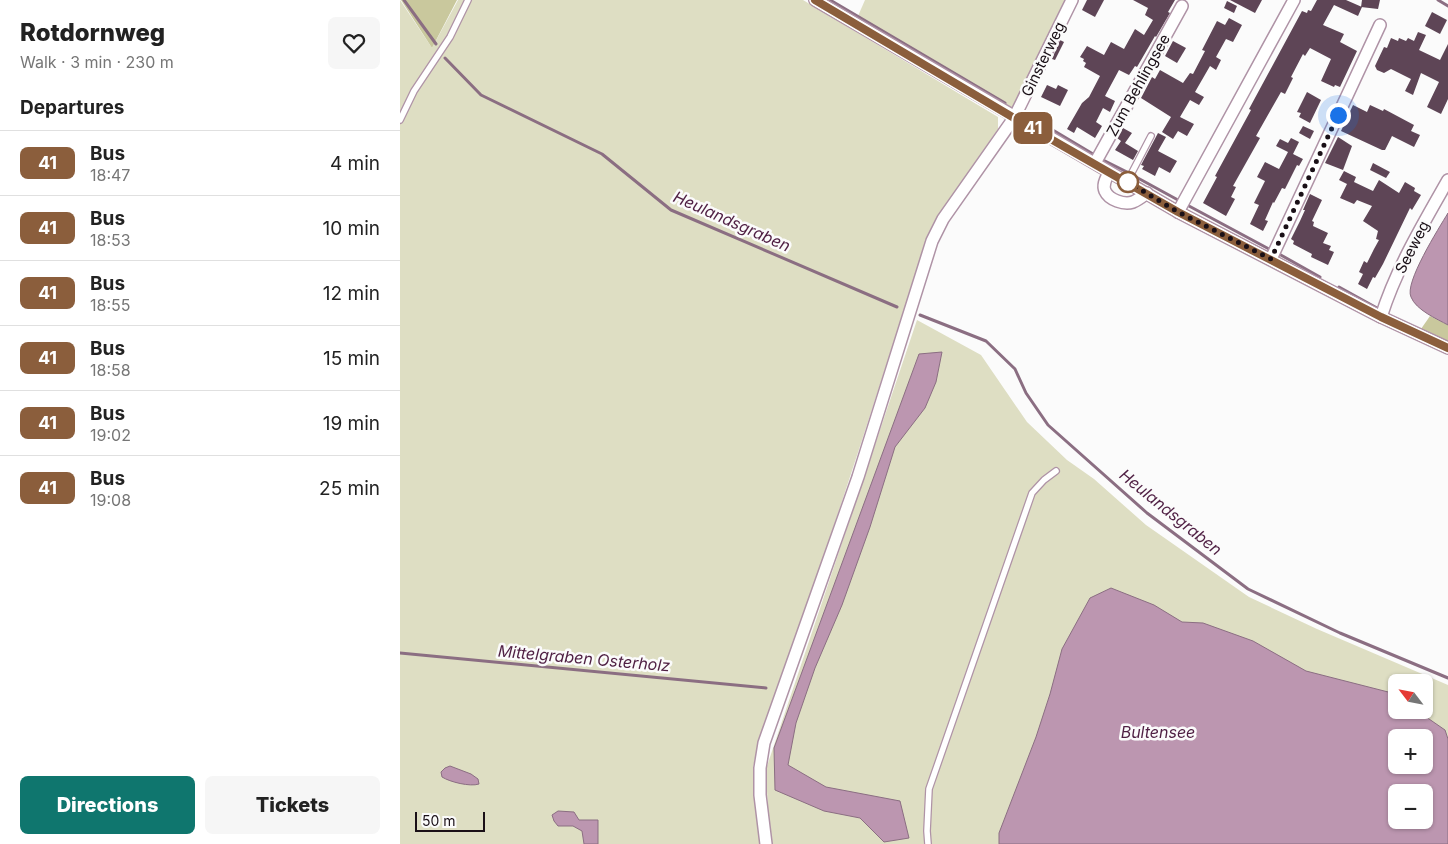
<!DOCTYPE html>
<html lang="en">
<head>
<meta charset="utf-8">
<style>
  :root { --surface:#fff; --page:#f6f6f6; --text:#222; --muted:#767676; --line:#e0e0e0; --accent:#0f766e }
  body { margin:0; font-family:Inter,sans-serif; background:var(--page); color:var(--text); height:100vh; display:flex; flex-direction:column; font-size:19px; white-space:nowrap }
  * { box-sizing:border-box; margin:0 }
  p { font-size:16px; color:var(--muted) }
  .icon { flex:none; width:28px; height:28px; fill:none; stroke:currentColor; stroke-width:2; stroke-linecap:round; stroke-linejoin:round }
  .map { position:relative; flex:1; overflow:hidden }
  .panel { display:flex; flex-direction:column; background:var(--surface); width:400px }
  .panel>* { flex:none }
  .badge { padding:0 10px; border-radius:8px; font-size:18px; line-height:32px }
  .needle { width:32px; rotate:302deg }
  .controls { position:absolute; left:988px; top:674px; display:grid; gap:10px }
  .controls a { display:grid; place-items:center; width:45px; height:45px; border-radius:8px; background:var(--surface); box-shadow:0 1px 4px #0004; font-size:25px }
  .scale { position:absolute; left:15px; bottom:12px; width:70px; box-sizing:border-box; padding-left:5px; border:2px solid #1a1017; border-top:0; font-size:14px; line-height:18px; white-space:nowrap; color:#1a1017; -webkit-text-stroke:4px #fbfbfb; paint-order:stroke }
  .you { position:absolute; width:25px; height:25px; margin:-12px; border:4px solid #fff; border-radius:50%; background:#1a73e8; box-shadow:0 0 0 8px #1a73e833 }
  .map>.badge { position:absolute; translate:-50% -50%; box-shadow:0 0 0 2px #fff }
  h2 { padding:0 20px; font-size:19px; line-height:45px }
  .round { display:grid; place-items:center; flex:none; width:52px; height:52px; border-radius:8px; background:var(--page) }
  .overview { display:flex; align-items:center; justify-content:space-between; height:85px; padding:0 20px }
  h1 { font-size:24px; font-weight:800; line-height:38px }
  .primary-button { display:flex; gap:10px; margin-top:auto; padding:10px 20px }
  .primary-button a { flex:1; height:58px; border-radius:8px; background:var(--accent); color:#fff; font-size:20px; font-weight:800; line-height:58px; text-align:center }
  .primary-button a+a { background:var(--page); color:var(--text) }
  ul { padding:0; list-style:none }
  li { display:flex; align-items:center; gap:15px; height:65px; padding:0 20px; border-top:1px solid var(--line) }
  li div { flex:1 }
  li b { display:block; font-size:19px }
  li em { font-style:normal }
  li .badge { min-width:55px; font-weight:700; text-align:center }
  main { display:flex; flex:1; min-height:0 }
  .map>svg:first-child { display:block }
  .green { fill:#dedec3; fill-rule:evenodd }
  .forest { fill:#c9c89d }
  .water { fill:#bc96b0; stroke:#8b6e82; fill-rule:evenodd }
  .lines { fill:none; stroke-linecap:round; stroke-linejoin:round }
  .stream { stroke:#8b6e82; stroke-width:3 }
  .building { fill:#5e4556 }
  .service-casing { stroke:#af93a6; stroke-width:8 }
  .minor-casing { stroke:#af93a6; stroke-width:14 }
  .service { stroke:#fff; stroke-width:5.5 }
  .minor { stroke:#fff; stroke-width:11 }
  .line-casing { stroke:#fff; stroke-width:11 }
  .line { stroke:#8b5e3c; stroke-width:8 }
  .walk { stroke:#1a1017; stroke-width:5; stroke-dasharray:0 9 }
  .stop-dot { fill:#fff; stroke:#8b5e3c; stroke-width:2.5 }
  .labels { text-anchor:middle; dominant-baseline:central; stroke-width:5; stroke-linejoin:round; paint-order:stroke }
  .street-label { font-size:15px; fill:#1a1017; stroke:#fbfbfb }
  .water-label { font-size:16px; font-style:italic; fill:#4f1f43; stroke:#fbfbfb }
</style>
</head>
<body>
<main>
<section class="panel">
<div class="overview"><div><h1>Rotdornweg</h1><p>Walk · 3 min · 230 m</p></div><a class="round"><svg class="icon" aria-label="heart" viewBox="0 0 24 24"><path d="M12 20l-8-8c-3-5 5-10 8-4 3-6 11-1 8 4z"/></svg></a></div>
<h2>Departures</h2>
<ul>
<li><span class="badge" style="background:#8b5e3c;color:#fff">41</span><div><b>Bus</b><p>18:47</p></div><em>4 min</em></li>
<li><span class="badge" style="background:#8b5e3c;color:#fff">41</span><div><b>Bus</b><p>18:53</p></div><em>10 min</em></li>
<li><span class="badge" style="background:#8b5e3c;color:#fff">41</span><div><b>Bus</b><p>18:55</p></div><em>12 min</em></li>
<li><span class="badge" style="background:#8b5e3c;color:#fff">41</span><div><b>Bus</b><p>18:58</p></div><em>15 min</em></li>
<li><span class="badge" style="background:#8b5e3c;color:#fff">41</span><div><b>Bus</b><p>19:02</p></div><em>19 min</em></li>
<li><span class="badge" style="background:#8b5e3c;color:#fff">41</span><div><b>Bus</b><p>19:08</p></div><em>25 min</em></li>
</ul>
<div class="primary-button"><a>Directions</a><a>Tickets</a></div>
</section>
<div class="map">
<svg width="1048" height="844" viewBox="0 0 1048 844">
  <rect width="100%" height="100%" fill="#fbfbfb"/>
  <g class="green">
    <path d="M0,0L32,48L58,0H403L598,117V129L536,219L527,237C473,408 418,579 357,748L353,768L360,844H0Z"/>
    <path d="M465,0H666L611,110L458,16Z"/>
    <path d="M517,320L581,355L627,422L667,460L694,479L746,525L849,597L917,629L1048,685V844H372L368,813L366,769ZM996,682H1024V710H996ZM996,738H1024V765H996ZM996,792H1024V820H996Z"/>
  </g>
  <g class="forest">
    <path d="M1,0H57L32,48Z"/>
    <path d="M1030,316L1048,325V343L1021,329Z"/>
  </g>
  <g class="water">
    <path d="M1048,213V325C1037,319 1016,310 1011,297C1004,283 1039,228 1048,213Z"/>
    <path d="M542,352L536,382L525,408L495,447L470,527L442,605L415,668L396,723L388,765L426,787L500,801L509,838L484,842L460,818L424,811L375,790L374,748L519,354Z"/>
    <path d="M711,588L754,605L782,622L803,623L853,641L906,671L996,694V710H1016L1045,730L1048,739V844H599V833L636,737L650,694L662,649L690,598ZM996,738H1024V765H996ZM1024,792V820H996V792Z"/>
    <path d="M50,766L71,774L78,779L79,784C70,787 50,782 42,777L41,772L45,768Z"/>
    <path d="M158,811L174,812L179,820H198V844H184L182,831L173,826H158L154,821L152,815Z"/>
  </g>
  <g class="lines">
    <g class="stream">
      <path d="M4,0L36,44"/>
      <path d="M430,0L605,103"/>
      <path d="M1038,0L1048,6"/>
      <path d="M45,58L81,95L202,154L271,210L497,307"/>
      <path d="M631,117L693,154"/>
      <path d="M703,160L727,172"/>
      <path d="M736,177L778,200"/>
      <path d="M789,206L869,249"/>
      <path d="M879,254L920,277"/>
      <path d="M939,287L977,308"/>
      <path d="M520,315L586,341L615,369L626,393L648,425L747,513L848,589L940,633L1048,678"/>
      <path d="M0,653L366,688"/>
    </g>
  </g>
  <g class="building">
    <path d="M687,0H704L695,17L682,10Z"/>
    <path d="M733,0H775L768,12L770,13L756,37L755,36L737,67L735,66L729,75L719,70L705,96L715,101L710,112L703,108L696,122L702,126L695,138L677,127L674,133L667,129L682,103L689,97L700,76L684,67L686,63L683,61L684,59L680,57L687,46L704,55L711,42L724,49L735,29L744,35L753,20L745,15L748,8Z"/>
    <path d="M830,0H862L855,13Z"/>
    <path d="M917,0H946L962,7L958,16L934,5L923,25L944,34L940,42L957,51L940,87L935,85L934,87L921,81L931,59L910,48L905,56L903,54L891,77L893,78L885,94L881,92L856,136L860,138L833,186L836,187L831,197L835,199L826,216L803,203L817,177L815,176L851,110L849,109L902,11L907,13L908,10L911,11Z"/>
    <path d="M962,0H980L978,9L961,7Z"/>
    <path d="M827,1L837,6L834,13L824,8Z"/>
    <path d="M1032,12L1047,20L1040,34L1025,26Z"/>
    <path d="M829,18L842,25L833,42L826,39L816,57L821,60L816,70L810,66L795,92L804,97L799,105L790,100L780,117L794,124L787,136L778,131L773,139L762,132L771,117L741,98L752,77L755,79L760,70L783,83L790,73L793,74L805,51L802,50L817,21L825,25Z"/>
    <path d="M1018,32L1026,35L1019,50L1040,60L1048,44V99L1041,114L1027,107L1039,82L1021,73L1013,95L1005,91L1011,79L991,69L984,73L977,70L975,66L984,47L987,48L991,38L998,41L999,38L1006,41L1008,38L1014,41Z"/>
    <path d="M660,40L664,42L655,60L652,59Z"/>
    <path d="M773,41L786,48L777,63L765,56Z"/>
    <path d="M647,85L656,89L658,85L668,90L660,106L641,97Z"/>
    <path d="M907,92L921,100L910,123L899,117L901,113L897,112Z"/>
    <path d="M953,105L967,112L970,105L983,111L984,109L1014,125L1011,131L1020,135L1014,147L992,136L985,150H982L941,131Z"/>
    <path d="M903,126L914,131L910,139L899,133Z"/>
    <path d="M723,128L732,133L725,143L738,151L733,160L715,150L721,141L717,138Z"/>
    <path d="M758,133L766,137L758,151L777,161L770,173L759,167L755,176L742,169L744,166L741,165Z"/>
    <path d="M938,137L952,146L943,170L925,163Z"/>
    <path d="M891,138L899,142L893,154L903,159L899,166L897,165L885,189L882,188L874,203L873,202L865,220L868,221L863,231L850,224L859,205L854,203L865,181L857,177L865,162L879,169L888,152L876,146L880,139L888,143Z"/>
    <path d="M973,163L990,172L986,178L970,170Z"/>
    <path d="M944,171L956,177L954,182L973,191L979,180L999,193L1005,182L1015,188L1014,191L1021,195L1012,210L1010,208L983,264L975,278L973,277L967,289L958,284L963,274L959,272L964,261L967,263L974,249L979,240L976,239L978,231L963,221L972,206L957,200L954,204L940,198L947,184L939,180Z"/>
    <path d="M910,194L922,200L912,221L914,222L913,226L928,233L923,243L931,246L929,250L934,252L928,265L911,257L912,254L893,244L894,241L891,239L900,221L905,210H903Z"/>
  </g>
  <g class="lines">
    <defs>
      <g id="service">
        <path d="M0,120L14,91L50,37L68,0"/>
        <path d="M727,182L751,136"/>
        <path d="M528,844L527,831L529,789L632,493L644,480L656,471"/>
      </g>
      <g id="minor">
        <path d="M415,0L778,212L981,317L1048,348"/>
        <path d="M695,163L782,6"/>
        <path d="M709,172C707,177 702,184 705,191C709,200 724,205 733,202C738,200 743,196 747,193"/>
        <path d="M778,212L894,0"/>
        <path d="M871,259L980,25"/>
        <path d="M981,317C996,269 1023,224 1048,180"/>
        <path d="M366,844L360,795V768L364,743L458,477L532,241L543,219L614,118L672,0"/>
      </g>
    </defs>
    <use href="#service" class="service-casing"/>
    <use href="#minor" class="minor-casing"/>
    <use href="#service" class="service"/>
    <use href="#minor" class="minor"/>
  </g>
  <g class="lines">
    <defs>
      <path id="line" d="M415,0L614,118L778,212L981,317L1048,348"/>
    </defs>
    <use href="#line" class="line-casing"/>
    <use href="#line" class="line"/>
    <path class="walk" d="M728,182L778,212L871,259L938,115"/>
  </g>
  <circle class="stop-dot" cx="728" cy="182" r="10"/>
  <g class="labels">
    <g class="street-label">
      <text transform="translate(643 59) rotate(-64)">Ginsterweg</text>
      <text transform="translate(738 85) rotate(-61)">Zum Behlingsee</text>
      <text transform="translate(1012 247) rotate(-63)">Seeweg</text>
    </g>
    <g class="water-label">
      <text transform="translate(332 221) rotate(24)">Heulandsgraben</text>
      <text transform="translate(771 512) rotate(39)">Heulandsgraben</text>
      <text transform="translate(184 658) rotate(5)">Mittelgraben Osterholz</text>
      <text x="758" y="732">Bultensee</text>
    </g>
  </g>
</svg>
<div class="controls">
<a><svg class="needle" viewBox="-14 -14 28 28"><path d="M0-13l5 13h-10z" fill="#e53935"/><path d="M0 13l5-13h-10z" fill="#767676"/></svg></a>
<a>+</a>
<a>−</a>
</div>
<div class="scale">50 m</div>
<div class="you" style="left:938px;top:115px"></div>
<b class="badge" style="left:633px;top:128px;background:#8b5e3c;color:#fff">41</b>
</div>
</main>
</body>
</html>
